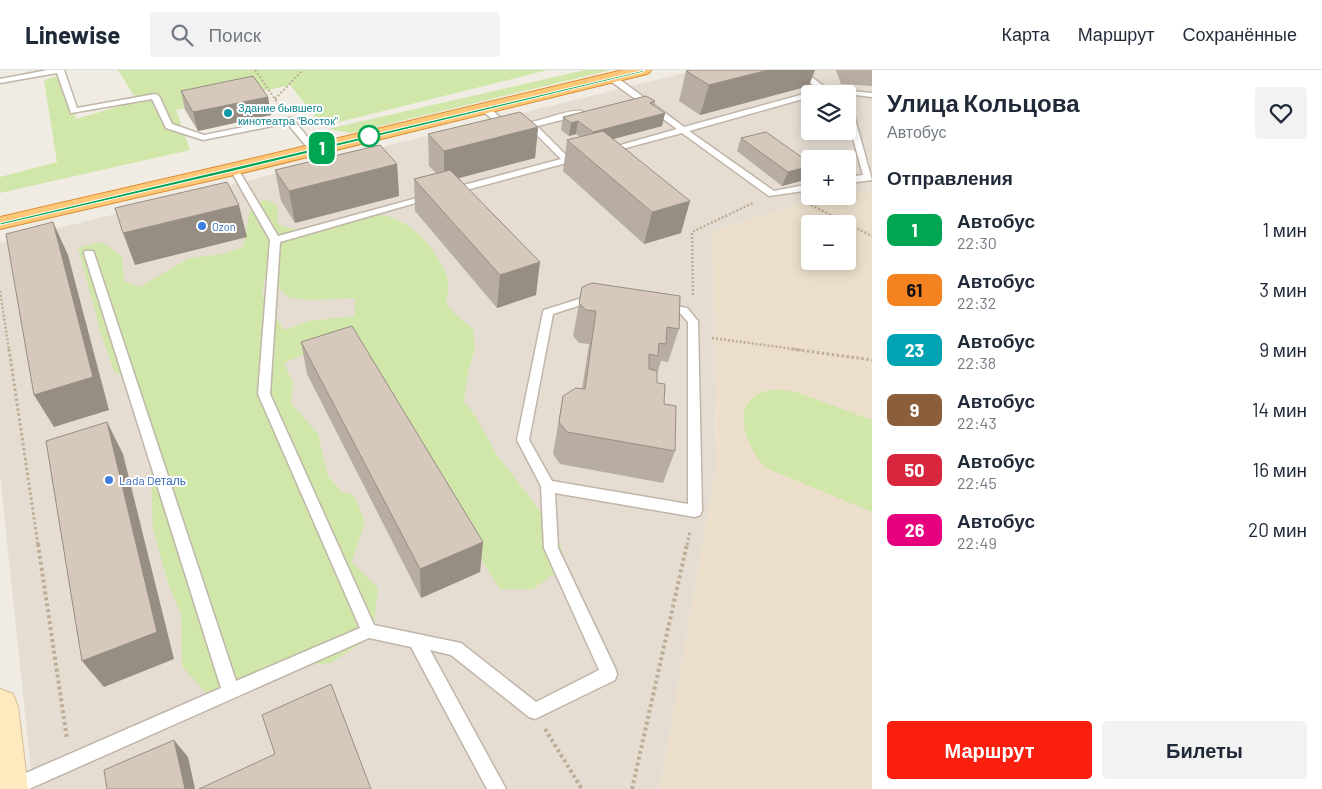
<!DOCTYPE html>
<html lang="ru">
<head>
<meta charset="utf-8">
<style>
  :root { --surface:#fff; --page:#f2f2f3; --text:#1f2937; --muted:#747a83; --line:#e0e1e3; --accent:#fb1f10 }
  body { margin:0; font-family:Barlow,sans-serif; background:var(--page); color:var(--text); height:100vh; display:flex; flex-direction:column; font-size:19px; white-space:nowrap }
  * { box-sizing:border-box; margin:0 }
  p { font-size:16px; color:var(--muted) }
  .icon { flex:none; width:28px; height:28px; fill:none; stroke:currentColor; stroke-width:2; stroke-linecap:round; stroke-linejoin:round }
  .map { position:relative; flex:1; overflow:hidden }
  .side { display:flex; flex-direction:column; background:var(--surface); width:450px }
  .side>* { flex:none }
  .badge { padding:0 10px; border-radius:8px; font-size:18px; line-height:32px }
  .buttons { position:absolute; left:801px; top:15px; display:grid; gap:10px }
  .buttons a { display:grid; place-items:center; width:55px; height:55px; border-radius:5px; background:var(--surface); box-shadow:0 2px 12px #0003; font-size:25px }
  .map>.badge { position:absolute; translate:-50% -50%; box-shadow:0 0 0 2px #fff }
  h2 { padding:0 15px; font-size:19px; line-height:45px }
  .round { display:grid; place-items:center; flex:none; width:52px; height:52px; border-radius:5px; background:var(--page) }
  .head { display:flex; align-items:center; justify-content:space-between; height:85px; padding:0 15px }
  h1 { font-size:24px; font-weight:700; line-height:38px }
  .cta { display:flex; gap:10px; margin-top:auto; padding:10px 15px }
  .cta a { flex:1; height:58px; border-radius:5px; background:var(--accent); color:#fff; font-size:20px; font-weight:700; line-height:58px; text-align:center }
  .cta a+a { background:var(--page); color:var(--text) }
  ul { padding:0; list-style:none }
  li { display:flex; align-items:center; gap:15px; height:60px; padding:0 15px }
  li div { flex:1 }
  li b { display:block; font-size:19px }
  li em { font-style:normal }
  li .badge { min-width:55px; font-weight:700; text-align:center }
  header { display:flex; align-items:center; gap:30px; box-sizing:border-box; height:70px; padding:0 25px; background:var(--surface); border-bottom:1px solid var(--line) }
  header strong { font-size:24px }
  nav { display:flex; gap:28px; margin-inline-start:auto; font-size:18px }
  .search { width:350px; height:45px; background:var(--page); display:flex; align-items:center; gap:12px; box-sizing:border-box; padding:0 18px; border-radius:5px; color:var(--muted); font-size:19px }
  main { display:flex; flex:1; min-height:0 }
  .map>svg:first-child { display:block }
  .residential { fill:#e5ddd1; fill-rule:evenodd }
  .education { fill:#ebdfcc; fill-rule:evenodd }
  .green { fill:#d1e7aa; fill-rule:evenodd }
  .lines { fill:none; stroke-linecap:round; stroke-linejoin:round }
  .service-casing { stroke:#c0b5a8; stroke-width:3 }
  .secondary-casing { stroke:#d5be94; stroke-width:2 }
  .trunk-casing { stroke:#dd8e31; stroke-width:2 }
  .path-far3 { stroke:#bead96; stroke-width:2; stroke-dasharray:2 2; stroke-linecap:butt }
  .path-far2 { stroke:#bead96; stroke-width:2.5; stroke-dasharray:2 2; stroke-linecap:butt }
  .path-far1 { stroke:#bead96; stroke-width:3; stroke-dasharray:2.5 2.5; stroke-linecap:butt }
  .path { stroke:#bead96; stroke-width:4; stroke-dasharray:3 3; stroke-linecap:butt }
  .service { fill:#fff; fill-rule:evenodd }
  .secondary { fill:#ffeabf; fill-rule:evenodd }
  .trunk { fill:#fec878; fill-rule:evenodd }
  .wall { fill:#b8ada1 }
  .shaded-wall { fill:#968d83 }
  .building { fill:#d6c9bb; stroke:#968d83 }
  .line { fill:#00a651; stroke:#fff }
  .culture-dot { fill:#0f9aa8; stroke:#fff; stroke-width:2 }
  .stop-dot { fill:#fff; stroke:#00a651; stroke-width:2.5 }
  .shop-dot { fill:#3f7fe0; stroke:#fff; stroke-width:2 }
  .labels { text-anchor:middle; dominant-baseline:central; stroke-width:4; stroke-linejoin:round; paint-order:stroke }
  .far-culture-label { font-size:11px; fill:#0d838f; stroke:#fff; text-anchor:start }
  .far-shop-label { font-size:11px; fill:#366cbe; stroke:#fff; text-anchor:start }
  .shop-label { font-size:12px; fill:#366cbe; stroke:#fff; text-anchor:start }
</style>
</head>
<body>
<header>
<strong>Linewise</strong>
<div class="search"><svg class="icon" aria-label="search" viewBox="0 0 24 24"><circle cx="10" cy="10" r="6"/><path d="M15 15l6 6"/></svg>Поиск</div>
<nav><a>Карта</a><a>Маршрут</a><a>Сохранённые</a></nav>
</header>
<main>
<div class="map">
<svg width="872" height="719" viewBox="0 0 872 719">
  <rect width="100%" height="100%" fill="#f1ece3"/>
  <path class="residential" d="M697,0H872V122L848,119V89H810V126H825L713,161L716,397L660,719H33L0,405V173L325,91ZM810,24H848V61H810Z"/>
  <path class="education" d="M848,119L872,122V719H660L716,397L713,161L825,126H848ZM810,154H848V191H810Z"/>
  <g class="green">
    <path d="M118,0H548L323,56L290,15L176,40L190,80L0,123V107L57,92L44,10L65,4L76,49L137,31Z"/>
    <path d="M585,0H611L351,63L328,59Z"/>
    <path d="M265,129L278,136V154C283,156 290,159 296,159C316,158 336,149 355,145C386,138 417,156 433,181C446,201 452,209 446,233L455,244L473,259L475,279L469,298L464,331L475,346L497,385L540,441L561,476L565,496L533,519H500L451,443L307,283L284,293L293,313L291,333L318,364L328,406L342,422L354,425L365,452L352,492L378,518L373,565L331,593L307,595L231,623H206L182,596L181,545L168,513L153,459L150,383L127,309L114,301L101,264L78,178L101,172L122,186L124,211L140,217L189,188L222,184L243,177L250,140ZM265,207L290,228L312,230L355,228V246L309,251L284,260L262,225Z"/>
    <path d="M782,320L796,322L872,350V442L766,398C748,380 728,335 762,322C768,320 776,320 782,320Z"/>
  </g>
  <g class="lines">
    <defs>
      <g id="service">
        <path d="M48,0H64L77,38L155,24L159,26L172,54L204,65L289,48H292L318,80L311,82L287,53L203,70L166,58L152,29L71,43L57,3L0,13V9Z"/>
        <path d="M795,0H803L827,19L872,23V27L848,24H810V27L689,61L774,121L810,114V120L769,126L682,63L607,83L603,80L677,59L609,10V6H615L684,57L819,20Z"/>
        <path d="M481,36C492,35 498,49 508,52C535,58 560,39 582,41V45L537,56L568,87L580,83L584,86L570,92L455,123H449V119L561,89L529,57L501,56L481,40Z"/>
        <path d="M848,36L852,38L872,110L848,113V107L863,105L848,50Z"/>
        <path d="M234,96L238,99L278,166L428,125L431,124L436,127L280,172L270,324L374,555L461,573L536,632L599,600L544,478L541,416L517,370L543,242L544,240L595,224L600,227L599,229L553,244L529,370L552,411L688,434V252L680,243L660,239L659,237L664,234L687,238L698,251L702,441L700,445L695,447L555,423L558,478L615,598L617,604L615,610L535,649L529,647L451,585L430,580L506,719H487L411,577L369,568L29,719H0L3,713L221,618L84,183L85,181H93L94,183L236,611L360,558L258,324L270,170L230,99Z"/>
      </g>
      <path id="secondary" d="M0,619L13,624L18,637L28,719H0Z"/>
      <path id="trunk" d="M623,0H651L649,3L643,5L234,105L0,159V147L234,93Z"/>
    </defs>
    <use href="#service" class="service-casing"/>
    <use href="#secondary" class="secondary-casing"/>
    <use href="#trunk" class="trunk-casing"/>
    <g class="path-far3">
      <path d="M255,0L279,35"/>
      <path d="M275,29L303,0"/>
    </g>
    <g class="path-far2">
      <path d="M811,135L872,166"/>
      <path d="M0,221L9,280"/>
      <path d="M693,225L692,162L753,133"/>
      <path d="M712,268L801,280"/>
    </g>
    <g class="path-far1">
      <path d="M9,279L38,475"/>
      <path d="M792,279L872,290"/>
      <path d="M687,475L690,461"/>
    </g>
    <g class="path">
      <path d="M38,474L67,669"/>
      <path d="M545,659L582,719"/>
      <path d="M632,719L687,474"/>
    </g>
    <use href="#service" class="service"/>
    <use href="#secondary" class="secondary"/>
    <use href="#trunk" class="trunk"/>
  </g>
  <g class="wall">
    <path d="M836,0H872V16L841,14Z"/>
    <path d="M686,1L809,16L700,45L679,31Z"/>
    <path d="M181,21L268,27L271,45L198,61L185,40Z"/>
    <path d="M655,31L654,36L665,43L662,56L613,69L681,163L644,174L563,101L567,70L580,67L576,64L569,66L561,60L563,47Z"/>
    <path d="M538,57L535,88L459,108L536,225L497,238L415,141L414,109L436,103L429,96L428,64Z"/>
    <path d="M741,68L808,109L782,116L737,81Z"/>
    <path d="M397,94L399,126L295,153L281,131L275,100Z"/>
    <path d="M582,217L679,259L668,292L661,291L657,304V313L664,334L675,381L663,413L560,394L553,384L563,326L582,319L589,274L579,273L573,266Z"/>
    <path d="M301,272L483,472L480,502L421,528L307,304Z"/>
  </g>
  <g class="shaded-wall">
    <path d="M768,0H815L809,16L700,45L709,15Z"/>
    <path d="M268,27L271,45L198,61L193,42Z"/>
    <path d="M665,43L662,56L591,75L593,62Z"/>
    <path d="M578,51L576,64L569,66L571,53Z"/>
    <path d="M538,57L535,88L444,112V81Z"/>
    <path d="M397,94L399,126L295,153L289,121Z"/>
    <path d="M810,96V103L808,109L782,116L788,102Z"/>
    <path d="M690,131L681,163L644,174L652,142Z"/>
    <path d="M239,135L247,167L135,195L123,163Z"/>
    <path d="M53,152L68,185L109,340L54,357L34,325Z"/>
    <path d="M540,192L536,225L497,238L500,205Z"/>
    <path d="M107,352L123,384L174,589L104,617L82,591Z"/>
    <path d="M483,472L480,502L421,528L420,499Z"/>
    <path d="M174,670L188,687L195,719H185Z"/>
  </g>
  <g class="building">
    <path d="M691,0H768L709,15L686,1Z"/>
    <path d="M253,6L268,27L193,42L181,21Z"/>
    <path d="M646,26L655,31L650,33L665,43L593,62L578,51L571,53L563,47Z"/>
    <path d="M520,42L538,57L444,81L428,64Z"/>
    <path d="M603,61L690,131L652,142L567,70Z"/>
    <path d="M766,62L810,93V96L788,102L741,68Z"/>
    <path d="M380,75L397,94L289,121L275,100Z"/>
    <path d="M450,100L540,192L500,205L414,109Z"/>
    <path d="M227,112L239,135L123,163L115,138Z"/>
    <path d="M53,152L93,307L34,325L6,164Z"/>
    <path d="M592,213L680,226L679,259L667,257L666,274L659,273L658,286L649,284V299L657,301V313L665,314L664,334L676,336L675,381L567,362L559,352L563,326L576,318L585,319L596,241L586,240L579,233L582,217Z"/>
    <path d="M352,256L483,472L420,499L301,272Z"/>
    <path d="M107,352L157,562L82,591L46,371Z"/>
    <path d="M331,614L371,719H199L275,684L262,645Z"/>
    <path d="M174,670L185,719H107L104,700Z"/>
  </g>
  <path class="line" d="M643,2L234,101L0,155V153L645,0Z"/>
  <circle class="culture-dot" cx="228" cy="43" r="5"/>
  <circle class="stop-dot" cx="369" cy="66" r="10"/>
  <g class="shop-dot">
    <circle cx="202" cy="156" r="5"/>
    <circle cx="109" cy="410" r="5"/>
  </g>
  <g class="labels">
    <g class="far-culture-label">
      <text x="238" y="37">Здание бывшего<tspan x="238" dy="13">кинотеатра "Восток"</tspan></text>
    </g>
    <g class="far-shop-label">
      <text x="212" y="156">Ozon</text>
    </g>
    <g class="shop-label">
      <text x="119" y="410">Lada Dеталь</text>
    </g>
  </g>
</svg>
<div class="buttons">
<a><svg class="icon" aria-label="layers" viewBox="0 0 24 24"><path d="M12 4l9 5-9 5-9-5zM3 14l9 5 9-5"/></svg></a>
<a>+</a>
<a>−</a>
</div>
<b class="badge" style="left:322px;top:78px;background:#00a651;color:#fff">1</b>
</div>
<section class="side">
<div class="head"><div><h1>Улица Кольцова</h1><p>Автобус</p></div><a class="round"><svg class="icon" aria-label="heart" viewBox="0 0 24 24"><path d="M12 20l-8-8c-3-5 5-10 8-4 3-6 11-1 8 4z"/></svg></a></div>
<h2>Отправления</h2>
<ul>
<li><span class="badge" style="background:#00a651;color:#fff">1</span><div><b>Автобус</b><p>22:30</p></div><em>1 мин</em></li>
<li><span class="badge" style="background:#f58220;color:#111">61</span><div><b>Автобус</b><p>22:32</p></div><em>3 мин</em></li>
<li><span class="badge" style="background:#00a3b4;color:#fff">23</span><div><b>Автобус</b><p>22:38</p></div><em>9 мин</em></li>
<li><span class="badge" style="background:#8b5e3c;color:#fff">9</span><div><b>Автобус</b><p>22:43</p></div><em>14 мин</em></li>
<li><span class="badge" style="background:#d7263d;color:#fff">50</span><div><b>Автобус</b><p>22:45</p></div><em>16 мин</em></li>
<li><span class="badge" style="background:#e6007e;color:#fff">26</span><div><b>Автобус</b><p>22:49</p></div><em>20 мин</em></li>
</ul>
<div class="cta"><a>Маршрут</a><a>Билеты</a></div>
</section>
</main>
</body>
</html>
